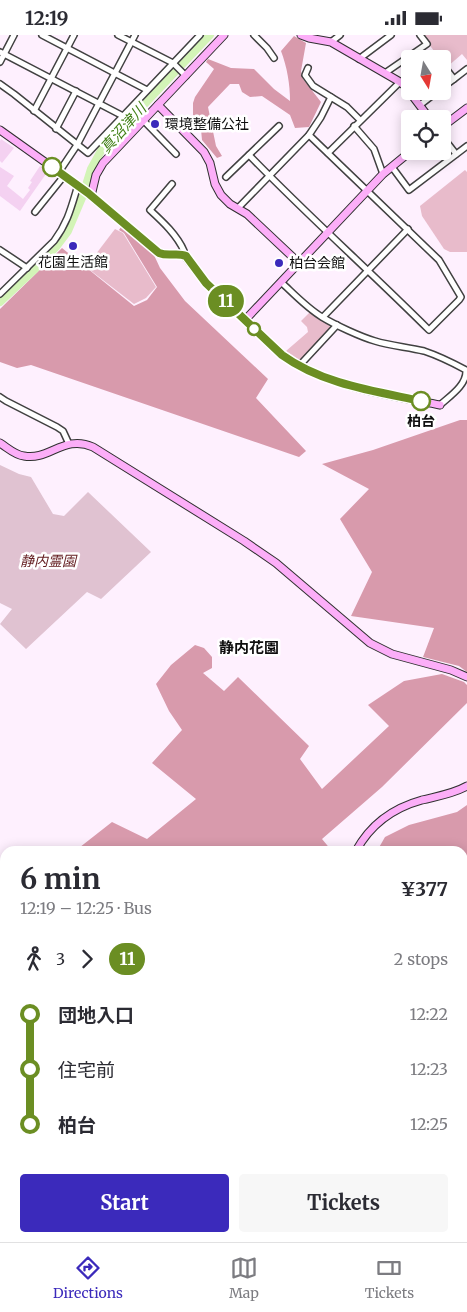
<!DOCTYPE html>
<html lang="en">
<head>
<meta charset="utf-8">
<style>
  :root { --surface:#fff; --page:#f7f7f7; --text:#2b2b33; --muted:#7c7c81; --line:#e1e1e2; --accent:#3b2abb }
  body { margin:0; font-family:Merriweather,"Noto Sans JP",serif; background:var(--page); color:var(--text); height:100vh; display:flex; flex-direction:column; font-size:19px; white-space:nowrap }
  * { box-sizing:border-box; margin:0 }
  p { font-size:16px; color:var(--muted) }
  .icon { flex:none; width:28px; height:28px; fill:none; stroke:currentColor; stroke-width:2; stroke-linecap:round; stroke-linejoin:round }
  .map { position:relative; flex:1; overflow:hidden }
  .drawer { position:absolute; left:0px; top:811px; width:468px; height:396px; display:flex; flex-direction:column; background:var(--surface); border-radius:15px 15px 0 0; box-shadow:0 2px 12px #0003 }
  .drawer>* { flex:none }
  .badge { padding:0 10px; border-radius:16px; font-size:18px; line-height:32px }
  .needle { width:32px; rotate:169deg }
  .fabs { position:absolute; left:401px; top:15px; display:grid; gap:10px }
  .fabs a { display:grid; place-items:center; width:50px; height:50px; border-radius:5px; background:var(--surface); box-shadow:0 2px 12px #0003; font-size:25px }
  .map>.badge { position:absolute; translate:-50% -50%; box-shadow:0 0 0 2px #fff }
  .legs { display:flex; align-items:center; gap:8px; height:55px; padding:0 20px; font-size:16px }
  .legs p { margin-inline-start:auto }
  .summary { display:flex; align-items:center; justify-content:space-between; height:85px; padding:0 20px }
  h1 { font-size:28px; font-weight:700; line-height:38px }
  .button { display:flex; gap:10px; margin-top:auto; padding:10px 20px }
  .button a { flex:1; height:58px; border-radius:5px; background:var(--accent); color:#fff; font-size:20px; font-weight:700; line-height:58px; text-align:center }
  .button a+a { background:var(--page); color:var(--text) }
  ul { padding:0 20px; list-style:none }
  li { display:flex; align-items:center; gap:18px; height:55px; font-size:19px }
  li i { display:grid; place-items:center; width:8px; height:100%; margin:0 6px; background:currentColor }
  li i::after { content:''; width:12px; height:12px; margin:-6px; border:4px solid; border-radius:50%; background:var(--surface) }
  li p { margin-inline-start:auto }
  li:first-child i { background:linear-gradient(#0000 50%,currentColor 0) }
  li:last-child i { background:linear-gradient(currentColor 50%,#0000 0) }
  .status { display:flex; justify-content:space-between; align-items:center; height:35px; padding:0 25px; background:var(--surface); direction:ltr }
  .status svg { height:14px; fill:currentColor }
  .menu { display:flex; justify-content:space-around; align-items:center; height:70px; border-top:1px solid var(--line); background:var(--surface); font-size:14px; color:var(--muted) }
  .menu a { display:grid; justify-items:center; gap:2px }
  .menu .active { color:var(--accent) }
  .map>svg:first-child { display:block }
  .farmland { fill:#f4d1f1 }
  .green { fill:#e8bbcb }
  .forest { fill:#d89aac }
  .cemetery { fill:#e0c2d1 }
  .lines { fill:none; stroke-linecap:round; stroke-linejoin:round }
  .stream { stroke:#7cc940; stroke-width:1 }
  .river { stroke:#d3f4b7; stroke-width:8 }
  .street-casing { stroke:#414141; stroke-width:8 }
  .secondary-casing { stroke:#303030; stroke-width:9 }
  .street { stroke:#fff; stroke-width:5 }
  .secondary { stroke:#fcaef8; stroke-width:7 }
  .line-1-casing { stroke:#fff; stroke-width:11 }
  .line-1 { stroke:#6b8e23; stroke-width:8 }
  .poi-dot { fill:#3b2abb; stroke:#fff; stroke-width:2 }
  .stop-1-dot { fill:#fff; stroke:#6b8e23; stroke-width:2.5 }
  .labels { text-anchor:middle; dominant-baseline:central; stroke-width:5; stroke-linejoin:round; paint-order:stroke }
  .poi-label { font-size:14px; fill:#0e0e0e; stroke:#fff; text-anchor:start }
  .stop-label { font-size:14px; font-weight:bold; fill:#0e0e0e; stroke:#fff }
  .park-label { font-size:14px; font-style:italic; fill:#652023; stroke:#fff }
  .water-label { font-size:15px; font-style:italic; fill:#438119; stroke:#fff }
  .neighbourhood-label { font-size:15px; font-weight:bold; fill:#0e0e0e; stroke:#fff }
</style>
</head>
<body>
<div class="status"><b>12:19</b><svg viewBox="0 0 49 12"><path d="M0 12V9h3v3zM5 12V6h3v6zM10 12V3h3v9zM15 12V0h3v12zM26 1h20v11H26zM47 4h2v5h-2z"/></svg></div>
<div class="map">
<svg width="467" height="1207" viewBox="0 0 467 1207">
  <rect width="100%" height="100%" fill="#fef0fe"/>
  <g class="farmland">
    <path d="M1,104L14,113L2,128L0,126V106Z"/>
    <path d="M40,131L48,136L20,176L0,161V132L14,141L7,151L23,164L30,155L28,153L32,147L30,146Z"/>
  </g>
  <g class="green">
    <path d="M422,0H467V25L462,19L447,32L443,26L442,24H440Z"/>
    <path d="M465,135L467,137V217H450L444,214L422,181L420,171Z"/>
    <path d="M115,194L123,198L156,252L146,263L134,269L86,232Z"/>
    <path d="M310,277L332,291L300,326L286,316L308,297L307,292L301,286Z"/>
  </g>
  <g class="forest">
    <path d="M294,1L306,8L301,36L303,44L321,67L309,92L295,93L290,80L262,61L250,62L242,57L239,49H230L208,72L216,111L222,121L217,123L202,105L200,84L193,80V68L195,62L214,34L206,27L208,24L231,33L254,34L274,54L290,66C290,49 287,32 281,16Z"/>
    <path d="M121,192L154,220L160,233L185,266L268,344L256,363L306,416L299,422L31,330L17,333L0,327V274L62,213L134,271L147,265L157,252L124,198L119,195Z"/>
    <path d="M460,385H467V637L459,631L423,622L434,593L351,581L372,537L340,484L369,454L322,429L373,415Z"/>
    <path d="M195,610L204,613L212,622V633L203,638L224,656L238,642L309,711L300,724L322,754L389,691L368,670L404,646L442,639L464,647L467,650V668L382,752L322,804L332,816H75L112,787L147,804L196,764L152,728L182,695L169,676L156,649L171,630Z"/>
    <path d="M467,770V881L463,885L462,816H377L385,802L409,790L457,777Z"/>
  </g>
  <path class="cemetery" d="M0,430L19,439L31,442L53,479L64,481L88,457L151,517L101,564L87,557L26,614L0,589L12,574L0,568Z"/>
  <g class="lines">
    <path class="stream" d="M0,851L5,857"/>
    <path class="river" d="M0,267L35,234L56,212L68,196L82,163L91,134L102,114L210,0"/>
    <defs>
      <g id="street">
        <path d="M42,0L147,55"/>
        <path d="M118,0L173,28L186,41"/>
        <path d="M254,0L267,13L274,23"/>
        <path d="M331,7L340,0"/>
        <path d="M0,17L123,81"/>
        <path d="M359,24L391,0"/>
        <path d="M0,27L14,0"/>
        <path d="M308,33L305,40L313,51L347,72L360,85"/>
        <path d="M442,33L444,31L454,44L442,53"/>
        <path d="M385,38L427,9L420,0"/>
        <path d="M454,44L467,34"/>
        <path d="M0,49L14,59L88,118L200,0"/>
        <path d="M420,70L438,56"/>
        <path d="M34,76L74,0"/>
        <path d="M143,85L176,119"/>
        <path d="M354,91L374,114L383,139"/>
        <path d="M56,94L76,56"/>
        <path d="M442,101L456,119"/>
        <path d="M328,118L400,47"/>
        <path d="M249,120C307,180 370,236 429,295L459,265L461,262L439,225L309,100"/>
        <path d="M392,132L409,155L467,111"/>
        <path d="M59,137L77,110L135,0"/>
        <path d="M226,142L279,91"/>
        <path d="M172,149L150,175C163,187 177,200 184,216L181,219"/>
        <path d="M238,173L309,100L321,82L331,62"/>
        <path d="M35,177L64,141"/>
        <path d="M0,215L27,233"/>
        <path d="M281,247C294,259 307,273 322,282C335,290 361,302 375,306C391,311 408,312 424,316C439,321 453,328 466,335C467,350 450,361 440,370"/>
        <path d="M0,259L54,206C68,187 71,173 78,150"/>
        <path d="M323,282L408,194"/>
        <path d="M299,331L337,290"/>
        <path d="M0,362L6,366L57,392L63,396L69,409"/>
        <path d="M0,1100L5,1097"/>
      </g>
      <g id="secondary">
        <path d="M301,0L309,3L331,7L400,47L405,51L430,84"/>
        <path d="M158,70L204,117L210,128L215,149L221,160L230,169L247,179L299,228"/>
        <path d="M442,92L467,73"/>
        <path d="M0,95L80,152L159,218C169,222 176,217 185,221L206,248L282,320C324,351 389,360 440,370"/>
        <path d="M91,161L96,140L103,128L224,0"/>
        <path d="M245,285L383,139L411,116"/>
        <path d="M0,408C8,413 15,420 24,421C49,426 64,399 93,412L244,506L276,528L370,608L392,619L451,635L467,642"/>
        <path d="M356,816C370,790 393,773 422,765C438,761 453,759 467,751"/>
        <path d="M462,1111L467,1114"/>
      </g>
    </defs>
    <use href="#street" class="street-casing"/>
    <use href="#secondary" class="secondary-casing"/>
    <use href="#street" class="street"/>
    <use href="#secondary" class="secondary"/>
  </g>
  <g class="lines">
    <defs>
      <path id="line-1" d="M52,132L88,158L159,218C169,222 177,217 186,221L206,248L282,320C322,349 374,356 421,366"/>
    </defs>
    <use href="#line-1" class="line-1-casing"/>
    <use href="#line-1" class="line-1"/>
  </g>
  <g class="poi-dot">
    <circle cx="155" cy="89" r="5"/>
    <circle cx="73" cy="211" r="5"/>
    <circle cx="279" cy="228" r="5"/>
  </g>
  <g class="stop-1-dot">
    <circle cx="52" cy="132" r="9"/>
    <circle cx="254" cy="294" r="6"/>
    <circle cx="421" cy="366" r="9"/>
  </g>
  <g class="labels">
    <g class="poi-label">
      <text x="165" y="89">環境整備公社</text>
      <text x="73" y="227" text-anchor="middle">花園生活館</text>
      <text x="289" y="228">柏台会館</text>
    </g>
    <g class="stop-label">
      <text x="421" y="386">柏台</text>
    </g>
    <g class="park-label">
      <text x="48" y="526">静内霊園</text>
    </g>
    <g class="water-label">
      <text transform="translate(123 93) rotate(-48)">真沼津川</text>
    </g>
    <g class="neighbourhood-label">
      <text x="249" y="612">静内花園</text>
    </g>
  </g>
</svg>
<div class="fabs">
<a><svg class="needle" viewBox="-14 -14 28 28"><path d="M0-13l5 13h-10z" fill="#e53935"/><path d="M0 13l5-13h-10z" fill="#7c7c81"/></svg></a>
<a><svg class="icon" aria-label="locate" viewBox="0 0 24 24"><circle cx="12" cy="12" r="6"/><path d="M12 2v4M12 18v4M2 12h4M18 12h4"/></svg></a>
</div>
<b class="badge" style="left:226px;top:266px;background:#6b8e23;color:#fff">11</b>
<section class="drawer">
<div class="summary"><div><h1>6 min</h1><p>12:19 – 12:25 · Bus</p></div><b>¥377</b></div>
<div class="legs"><svg class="icon" aria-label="walk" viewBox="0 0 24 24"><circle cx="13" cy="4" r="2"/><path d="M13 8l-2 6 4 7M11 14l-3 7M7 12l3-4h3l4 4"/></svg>3<svg class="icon" aria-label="forward" viewBox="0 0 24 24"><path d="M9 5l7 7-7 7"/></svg><b class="badge" style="background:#6b8e23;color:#fff">11</b><p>2 stops</p></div>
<ul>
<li><i style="color:#6b8e23"></i><b>団地入口</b><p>12:22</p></li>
<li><i style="color:#6b8e23"></i><span>住宅前</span><p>12:23</p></li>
<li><i style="color:#6b8e23"></i><b>柏台</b><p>12:25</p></li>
</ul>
<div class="button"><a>Start</a><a>Tickets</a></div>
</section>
</div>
<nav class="menu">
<a class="active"><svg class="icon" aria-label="directions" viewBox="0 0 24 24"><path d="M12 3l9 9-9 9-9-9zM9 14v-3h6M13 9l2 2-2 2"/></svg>Directions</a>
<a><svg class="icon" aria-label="map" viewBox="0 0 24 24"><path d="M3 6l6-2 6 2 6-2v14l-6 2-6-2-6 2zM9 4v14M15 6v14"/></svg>Map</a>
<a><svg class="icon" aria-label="tickets" viewBox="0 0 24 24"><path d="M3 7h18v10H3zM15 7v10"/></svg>Tickets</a>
</nav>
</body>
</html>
